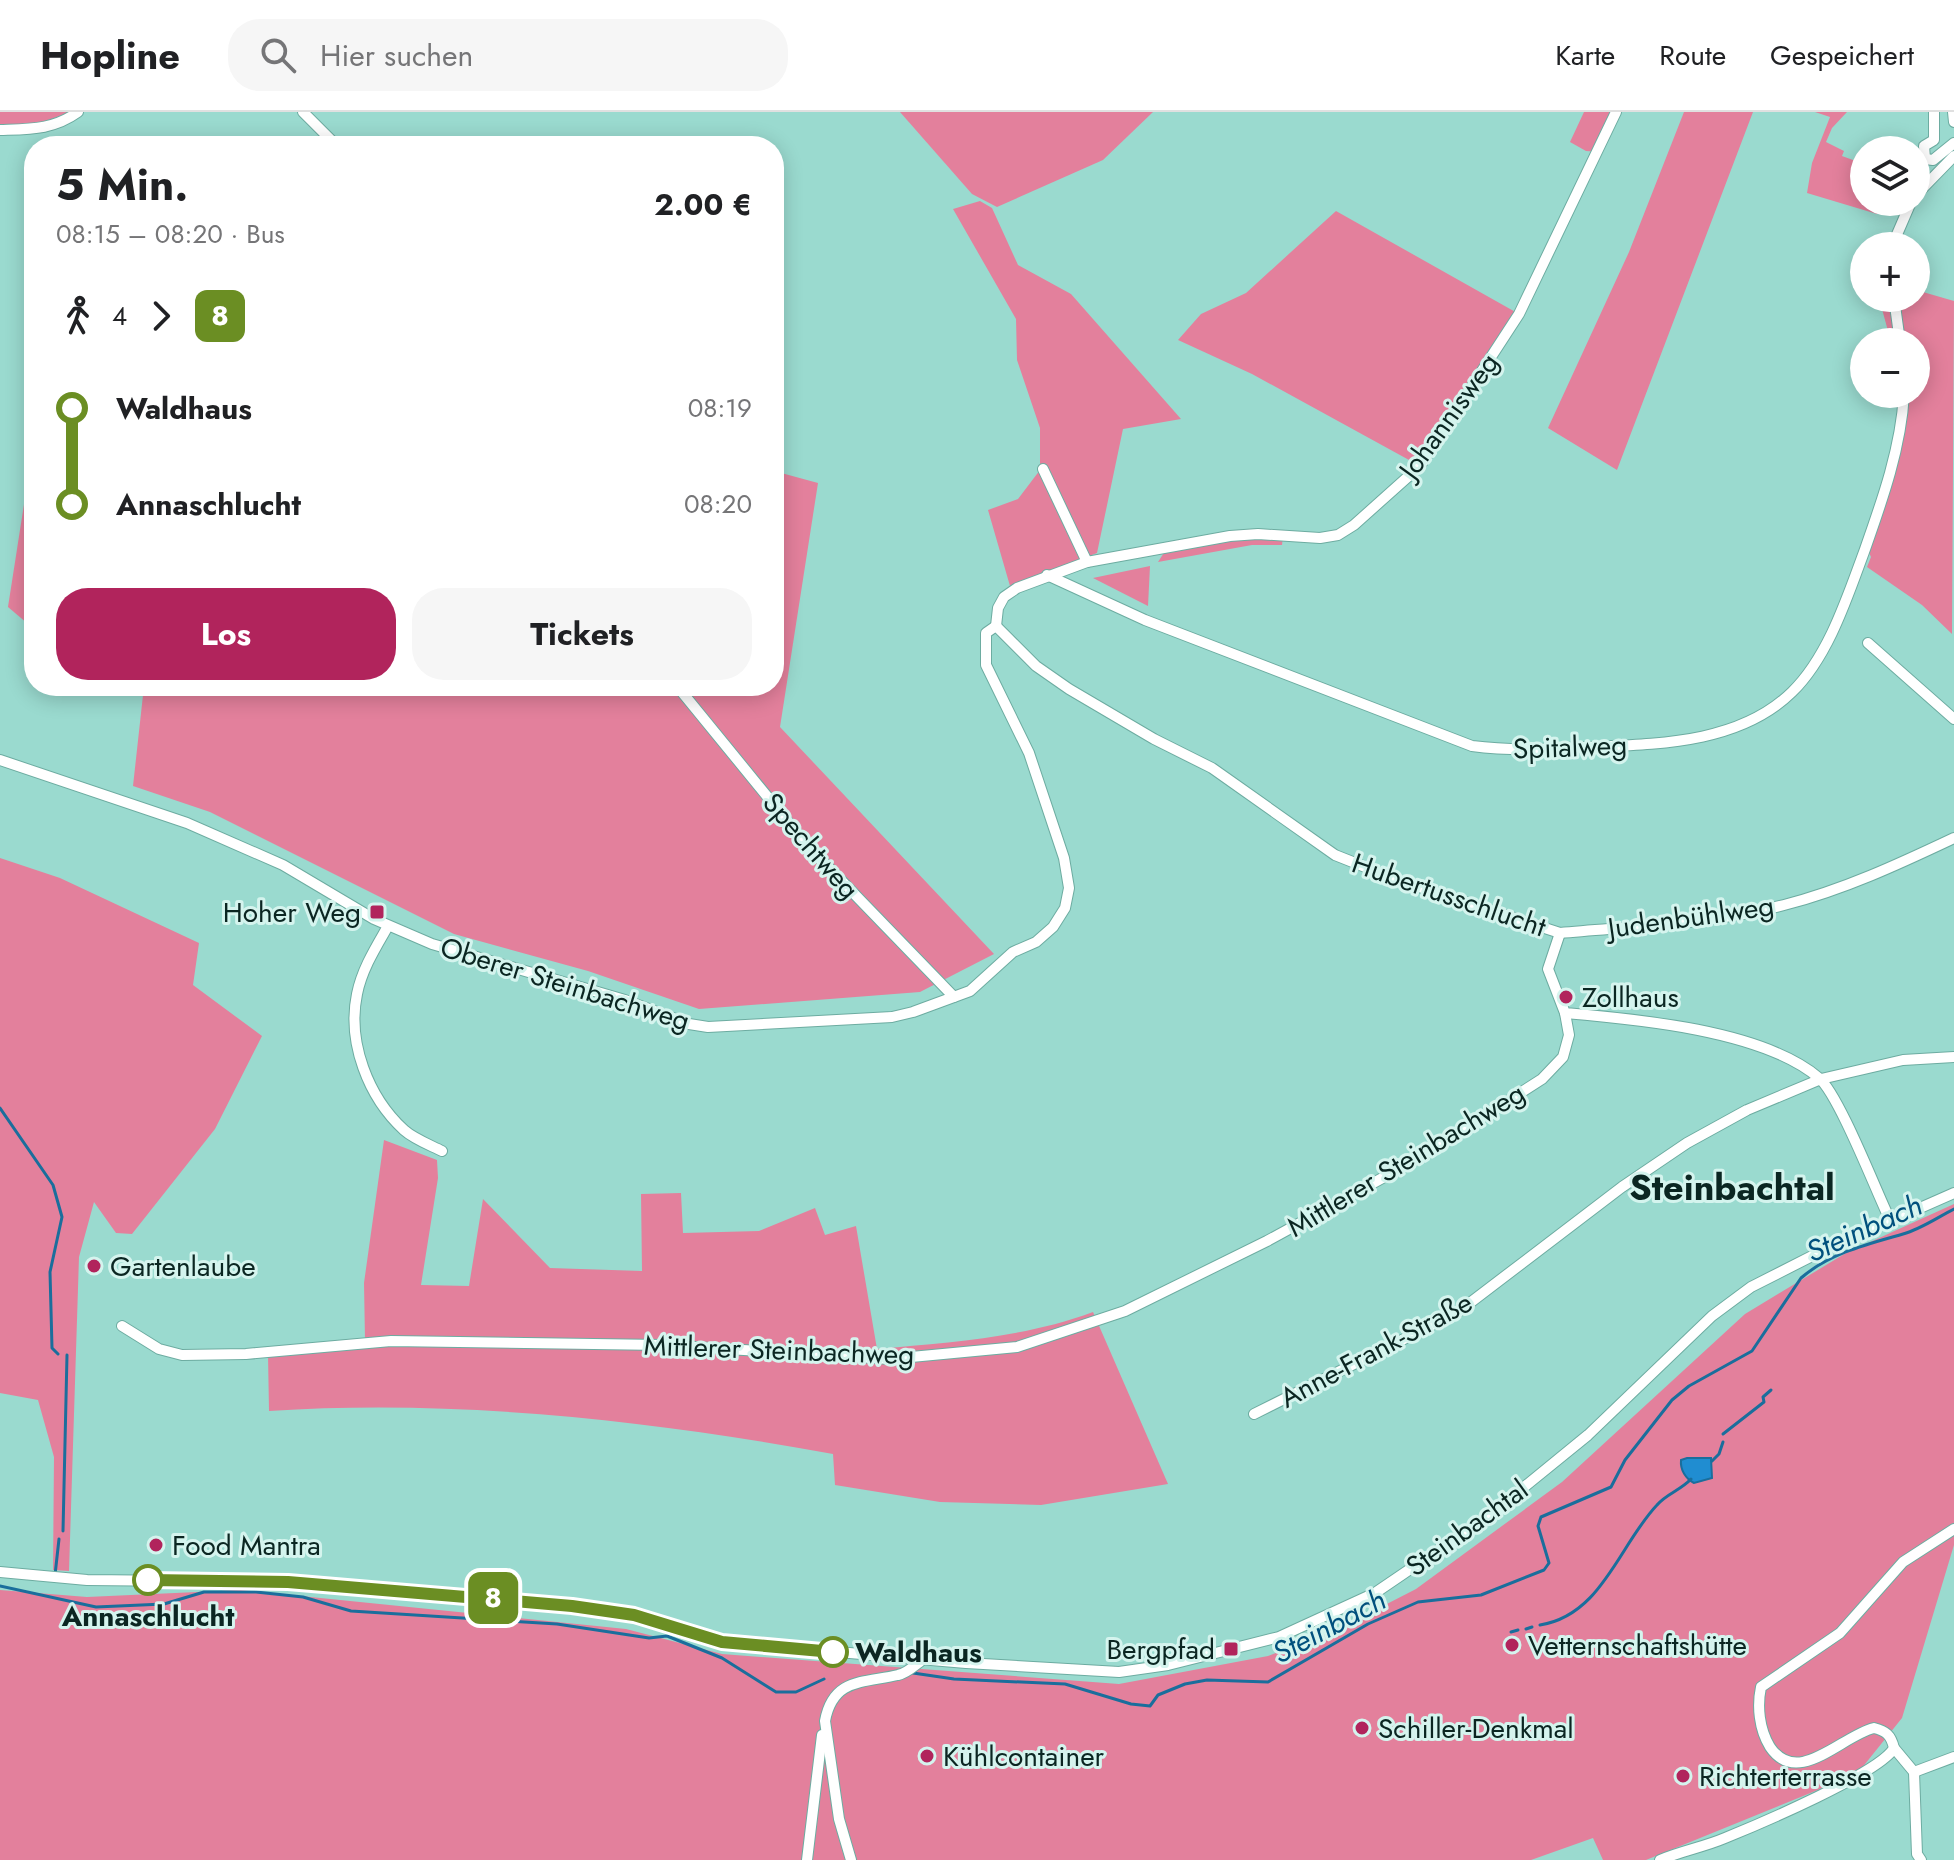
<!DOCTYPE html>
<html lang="de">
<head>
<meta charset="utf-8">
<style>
  :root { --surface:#fff; --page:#f6f6f6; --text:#202124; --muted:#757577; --line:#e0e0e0; --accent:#b1245c }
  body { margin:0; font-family:Jost,sans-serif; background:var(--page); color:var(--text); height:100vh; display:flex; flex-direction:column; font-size:30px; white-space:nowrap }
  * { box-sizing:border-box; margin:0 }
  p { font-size:26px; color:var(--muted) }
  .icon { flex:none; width:44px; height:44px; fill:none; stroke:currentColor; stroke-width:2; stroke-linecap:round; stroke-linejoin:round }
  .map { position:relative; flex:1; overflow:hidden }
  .sheet { position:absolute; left:24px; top:24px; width:760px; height:560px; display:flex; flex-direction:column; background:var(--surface); border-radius:32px; box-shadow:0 4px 20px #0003 }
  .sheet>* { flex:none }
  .badge { padding:0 16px; border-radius:12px; font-size:28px; line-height:52px }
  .tools { position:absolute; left:1850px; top:24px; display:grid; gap:16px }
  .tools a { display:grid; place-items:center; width:80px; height:80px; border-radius:50%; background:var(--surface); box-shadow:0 4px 20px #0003; font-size:40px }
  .map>.badge { position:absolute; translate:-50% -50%; box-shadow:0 0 0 4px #fff }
  .legs { display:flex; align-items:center; gap:12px; height:88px; padding:0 32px; font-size:26px }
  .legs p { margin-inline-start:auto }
  .head { display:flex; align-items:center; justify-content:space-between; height:136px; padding:0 32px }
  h1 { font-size:44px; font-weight:700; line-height:60px }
  .button { display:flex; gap:16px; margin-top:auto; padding:16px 32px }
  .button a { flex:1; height:92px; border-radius:32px; background:var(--accent); color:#fff; font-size:32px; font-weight:700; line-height:92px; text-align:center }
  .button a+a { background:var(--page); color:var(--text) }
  ul { padding:0 32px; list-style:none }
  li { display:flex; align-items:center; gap:28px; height:96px; font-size:30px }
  li i { display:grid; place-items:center; width:12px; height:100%; margin:0 10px; background:currentColor }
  li i::after { content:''; width:20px; height:20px; margin:-10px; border:6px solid; border-radius:50%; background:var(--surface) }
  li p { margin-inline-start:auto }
  li:first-child i { background:linear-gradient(#0000 50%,currentColor 0) }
  li:last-child i { background:linear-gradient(currentColor 50%,#0000 0) }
  header { display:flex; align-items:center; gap:48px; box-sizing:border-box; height:112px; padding:0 40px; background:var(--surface); border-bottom:2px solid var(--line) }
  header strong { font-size:38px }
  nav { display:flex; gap:44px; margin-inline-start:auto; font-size:28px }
  .search { width:560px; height:72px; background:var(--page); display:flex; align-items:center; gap:20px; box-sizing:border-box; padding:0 28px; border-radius:32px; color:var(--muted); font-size:30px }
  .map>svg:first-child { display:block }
  .green { fill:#e3809c }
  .water { fill:#208dd1; stroke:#1a6e9c; stroke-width:2 }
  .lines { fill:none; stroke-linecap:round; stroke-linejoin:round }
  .stream { stroke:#1a6e9c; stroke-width:3 }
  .minor-casing { stroke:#6daca1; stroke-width:12 }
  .minor { stroke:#fff; stroke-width:10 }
  .line-1-casing { stroke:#fff; stroke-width:18 }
  .line-1 { stroke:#6b8e23; stroke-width:12 }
  .poi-dot { fill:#b1245c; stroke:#d5f4ee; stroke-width:3 }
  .stop-1-dot { fill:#fff; stroke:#6b8e23; stroke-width:4 }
  .labels { text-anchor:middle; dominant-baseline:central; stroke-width:6; stroke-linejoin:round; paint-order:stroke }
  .street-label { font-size:28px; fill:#0b2622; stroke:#d5f4ee }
  .poi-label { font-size:28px; fill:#0b2622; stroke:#d5f4ee; text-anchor:start }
  .stop-label { font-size:28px; font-weight:bold; fill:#0b2622; stroke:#d5f4ee }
  .water-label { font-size:30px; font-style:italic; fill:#00507d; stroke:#d5f4ee }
  .district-label { font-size:36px; font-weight:bold; fill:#0b2622; stroke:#d5f4ee }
</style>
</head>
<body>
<header>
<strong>Hopline</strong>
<div class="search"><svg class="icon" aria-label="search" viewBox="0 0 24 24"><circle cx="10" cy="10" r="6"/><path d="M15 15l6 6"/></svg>Hier suchen</div>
<nav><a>Karte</a><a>Route</a><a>Gespeichert</a></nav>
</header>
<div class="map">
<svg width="1954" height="1748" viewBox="0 0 1954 1748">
  <rect width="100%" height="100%" fill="#9adacf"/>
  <g class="green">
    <path d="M0,0H70L33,14L0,15Z"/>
    <path d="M900,0H1153L1103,48L997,95L972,82Z"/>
    <path d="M1584,0H1616L1599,40L1586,39L1570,30Z"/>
    <path d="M1684,0H1753L1617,358L1548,316L1629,140Z"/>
    <path d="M1815,0H1847L1832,16L1826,30L1844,39L1842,44L1864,52V90H1881L1882,96L1877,102L1807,81L1812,51L1830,5Z"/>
    <path d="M980,89L992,96L1018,153L1071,182L1181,307L1123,317L1097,441L1010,474L988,398L1018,387L1040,358V316L1017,248L1016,207L953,97Z"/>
    <path d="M1336,99L1519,202L1420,354L1252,262L1178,228L1201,202L1246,181Z"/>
    <path d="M1916,178L1954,189L1952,522L1922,493L1867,455L1871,445L1866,434L1885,379L1904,282H1916V230H1891L1879,186H1916Z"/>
    <path d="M774,359L818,371L780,615L994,842L920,880L699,897L588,859L454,822L210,700L133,674L144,574H774Z"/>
    <path d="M34,371V517L8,495L27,373Z"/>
    <path d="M1230,424H1283L1282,433H1252L1158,450L1167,436Z"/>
    <path d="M1150,454L1148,494L1093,466Z"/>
    <path d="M0,746L60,766L199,831L193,873L262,924L215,1017L132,1122L116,1121L94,1090L79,1145L69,1459L53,1458L54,1345L38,1288L0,1281Z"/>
    <path d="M384,1028L437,1048L438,1066L421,1173L469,1174L483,1087L550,1156L642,1159L641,1082L681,1081L683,1121L759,1119L815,1096L825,1123L856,1114L877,1237C951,1230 1023,1226 1093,1200L1168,1372L1041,1393L940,1390L835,1373L833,1342C647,1308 458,1287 269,1299L268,1242L365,1228L364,1171Z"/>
    <path d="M1954,1092V1433L1902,1606L1857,1662L1646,1748H1603L1593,1726L1531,1748H0V1478L87,1485L241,1478L626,1517L722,1542L1119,1572L1268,1544L1342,1515L1416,1477L1562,1370L1745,1202L1846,1141Z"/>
  </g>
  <path class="water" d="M1687,1346H1711L1712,1366L1694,1371C1686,1367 1680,1358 1681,1348Z"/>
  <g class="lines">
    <g class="stream">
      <path d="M0,996L53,1073L62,1105L50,1160L52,1236L58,1242"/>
      <path d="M1723,1322L1764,1290L1763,1285L1771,1278"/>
      <path d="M1712,1349L1719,1342L1723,1330"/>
      <path d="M63,1419L67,1243"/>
      <path d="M55,1463L59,1427"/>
      <path d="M0,1474L96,1495L164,1492L204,1480H256L303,1485L351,1499L557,1512L649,1526L667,1524L722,1546L776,1580H796L824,1567"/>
      <path d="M1540,1513C1602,1503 1619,1433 1657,1393C1666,1382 1681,1378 1691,1367"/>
      <path d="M1526,1517L1532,1515"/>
      <path d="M1511,1520L1518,1518"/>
      <path d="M913,1561L954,1567L1065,1572L1131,1592L1150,1594L1158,1583L1185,1572L1207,1568L1268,1570L1368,1512L1418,1490L1481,1483L1544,1458L1549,1451L1538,1414L1541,1405L1611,1375L1625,1348L1672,1288L1689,1274L1752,1239L1801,1166C1830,1141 1868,1132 1903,1122C1921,1117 1938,1105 1954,1097"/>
    </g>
    <defs>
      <g id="minor">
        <path d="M303,0L337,34"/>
        <path d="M1953,0L1954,10"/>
        <path d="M0,18C30,17 53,18 78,0"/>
        <path d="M1916,47H1925L1924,34L1934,28V0"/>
        <path d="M1925,47L1933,48L1954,31"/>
        <path d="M1916,83L1954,44"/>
        <path d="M1892,134L1911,90"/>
        <path d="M1894,186L1900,230"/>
        <path d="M1043,357L1087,450"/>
        <path d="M1047,463L1145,508L1472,634C1510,639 1548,637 1587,635C1657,632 1739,632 1792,580C1828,545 1847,486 1864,440C1882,389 1901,336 1904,282"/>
        <path d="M996,514L1036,554L1069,577L1154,627L1212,656L1335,743L1398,768L1560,821L1548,857L1565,901C1635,907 1763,918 1819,966C1839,983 1876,1079 1890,1108"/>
        <path d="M996,514L998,496L1004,485L1017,476L1087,450L1230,424L1258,422L1320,426L1338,423L1354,413L1420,354L1519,202L1616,0"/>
        <path d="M1868,531L1954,607"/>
        <path d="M677,574L806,732L954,885"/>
        <path d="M0,648L187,711L283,753L374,807L432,832L625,888L689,912L708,915L892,905L913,900L970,879L1013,840L1036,830L1053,815L1065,796L1069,776L1064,746L1029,641L986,553V521L996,514"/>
        <path d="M388,814C376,835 362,857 357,882C347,930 368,985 404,1018C414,1027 430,1033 442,1039"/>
        <path d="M1560,821C1635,814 1711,812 1784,793C1843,778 1899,752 1954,726"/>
        <path d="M122,1214L159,1237L182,1243L246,1242L391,1229L662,1233L890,1247L1017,1235L1125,1199L1267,1129L1419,1046L1542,967L1563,945L1569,923L1565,901"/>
        <path d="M1254,1302L1458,1200L1622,1075L1687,1031L1747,998L1821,967L1903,948L1954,945"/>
        <path d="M0,1460L87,1468L288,1470L466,1483L634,1503L722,1530L966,1551L1119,1560L1168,1553L1279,1525L1375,1481L1491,1402L1588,1323L1712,1204L1751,1175L1818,1141L1954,1081"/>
        <path d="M1894,1636L1914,1660L1917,1742L1921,1748"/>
        <path d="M1914,1660L1954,1645"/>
        <path d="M807,1748L822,1623"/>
        <path d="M851,1748L839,1707L825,1609C833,1566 863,1571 898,1563C908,1561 916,1552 925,1546"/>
        <path d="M1660,1748C1681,1739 1704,1735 1725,1726C1757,1713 1880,1661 1894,1636C1891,1623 1886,1619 1874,1616C1841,1624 1798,1676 1770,1635C1759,1617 1757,1594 1761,1575L1840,1521L1903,1450L1954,1417"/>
      </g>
    </defs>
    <use href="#minor" class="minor-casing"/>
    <use href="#minor" class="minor"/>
  </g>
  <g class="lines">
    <defs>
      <path id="line-1" d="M148,1468L288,1470L572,1494L634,1503L722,1530L833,1540"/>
    </defs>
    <use href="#line-1" class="line-1-casing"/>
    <use href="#line-1" class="line-1"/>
  </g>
  <g class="poi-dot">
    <rect x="369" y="792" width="16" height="16" rx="4"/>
    <circle cx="1566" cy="885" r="8"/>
    <circle cx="94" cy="1154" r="8"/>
    <circle cx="156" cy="1433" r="8"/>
    <circle cx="1512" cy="1533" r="8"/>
    <rect x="1223" y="1529" width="16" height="16" rx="4"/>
    <circle cx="1362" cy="1616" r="8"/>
    <circle cx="927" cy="1644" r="8"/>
    <circle cx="1683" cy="1664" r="8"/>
  </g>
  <g class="stop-1-dot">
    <circle cx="148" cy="1468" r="14"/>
    <circle cx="833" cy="1540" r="14"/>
  </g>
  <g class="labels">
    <g class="street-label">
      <text transform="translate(1449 304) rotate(-54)">Johannisweg</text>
      <text transform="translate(1570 635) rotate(-2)">Spitalweg</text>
      <text transform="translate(811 734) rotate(49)">Spechtweg</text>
      <text transform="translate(1449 783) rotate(19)">Hubertusschlucht</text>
      <text transform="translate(1691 805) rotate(-8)">Judenbühlweg</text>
      <text transform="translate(565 872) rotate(17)">Oberer Steinbachweg</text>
      <text transform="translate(1406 1048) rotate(-31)">Mittlerer Steinbachweg</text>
      <text transform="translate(779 1238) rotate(2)">Mittlerer Steinbachweg</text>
      <text transform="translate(1376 1238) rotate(-28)">Anne-Frank-Straße</text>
      <text transform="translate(1467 1416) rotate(-36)">Steinbachtal</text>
    </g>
    <g class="poi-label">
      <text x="361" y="800" text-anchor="end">Hoher Weg</text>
      <text x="1582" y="885">Zollhaus</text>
      <text x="110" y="1154">Gartenlaube</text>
      <text x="172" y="1433">Food Mantra</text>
      <text x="1528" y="1533">Vetternschaftshütte</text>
      <text x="1215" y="1537" text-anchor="end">Bergpfad</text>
      <text x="1378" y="1616">Schiller-Denkmal</text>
      <text x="943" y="1644">Kühlcontainer</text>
      <text x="1699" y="1664">Richterterrasse</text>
    </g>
    <g class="stop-label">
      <text x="148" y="1504">Annaschlucht</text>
      <text x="855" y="1540" text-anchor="start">Waldhaus</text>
    </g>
    <g class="water-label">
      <text transform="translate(1864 1116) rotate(-24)">Steinbach</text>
      <text transform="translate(1329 1514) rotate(-28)">Steinbach</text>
    </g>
    <g class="district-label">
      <text x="1732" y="1075">Steinbachtal</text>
    </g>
  </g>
</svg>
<div class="tools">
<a><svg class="icon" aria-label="layers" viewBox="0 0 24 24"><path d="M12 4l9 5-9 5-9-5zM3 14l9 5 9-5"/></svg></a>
<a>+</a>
<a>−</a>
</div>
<b class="badge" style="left:493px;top:1486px;background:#6b8e23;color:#fff">8</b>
<section class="sheet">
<div class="head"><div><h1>5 Min.</h1><p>08:15 – 08:20 · Bus</p></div><b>2.00 €</b></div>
<div class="legs"><svg class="icon" aria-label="walk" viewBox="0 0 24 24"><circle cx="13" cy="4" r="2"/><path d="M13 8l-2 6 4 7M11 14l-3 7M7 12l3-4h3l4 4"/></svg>4<svg class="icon" aria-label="forward" viewBox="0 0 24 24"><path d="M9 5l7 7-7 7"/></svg><b class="badge" style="background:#6b8e23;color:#fff">8</b></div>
<ul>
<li><i style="color:#6b8e23"></i><b>Waldhaus</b><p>08:19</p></li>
<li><i style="color:#6b8e23"></i><b>Annaschlucht</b><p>08:20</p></li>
</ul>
<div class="button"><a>Los</a><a>Tickets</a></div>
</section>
</div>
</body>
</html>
